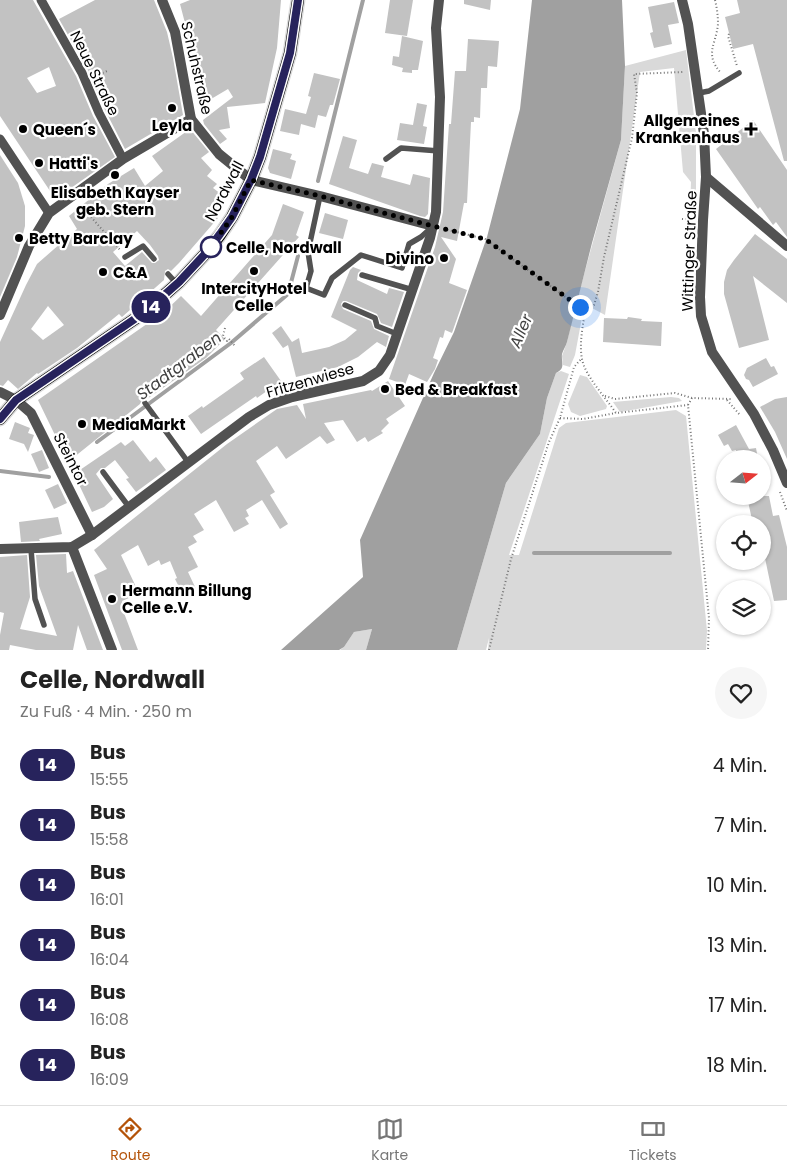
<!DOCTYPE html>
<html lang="de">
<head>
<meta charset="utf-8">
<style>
  :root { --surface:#fff; --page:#f6f6f6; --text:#222; --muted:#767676; --line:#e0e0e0; --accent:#b45309 }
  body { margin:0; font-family:Poppins,sans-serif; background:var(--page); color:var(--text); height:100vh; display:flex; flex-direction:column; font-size:19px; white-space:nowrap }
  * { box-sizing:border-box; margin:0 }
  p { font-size:16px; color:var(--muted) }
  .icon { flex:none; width:28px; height:28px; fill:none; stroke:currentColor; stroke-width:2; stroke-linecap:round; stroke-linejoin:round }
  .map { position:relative; height:650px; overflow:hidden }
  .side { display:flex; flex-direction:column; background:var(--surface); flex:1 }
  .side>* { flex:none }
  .badge { padding:0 10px; border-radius:16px; font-size:18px; line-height:32px }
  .needle { width:32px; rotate:73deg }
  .buttons { position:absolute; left:716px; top:450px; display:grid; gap:10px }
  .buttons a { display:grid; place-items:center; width:55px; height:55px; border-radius:50%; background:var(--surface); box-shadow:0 1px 4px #0004; font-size:25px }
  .you { position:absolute; width:25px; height:25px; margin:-12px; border:4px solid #fff; border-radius:50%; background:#1a73e8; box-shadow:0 0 0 8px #1a73e833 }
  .map>.badge { position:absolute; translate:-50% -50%; box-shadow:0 0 0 2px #fff }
  .round { display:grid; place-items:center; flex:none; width:52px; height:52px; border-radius:26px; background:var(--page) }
  .summary { display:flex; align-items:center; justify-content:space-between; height:85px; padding:0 20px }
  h1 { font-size:24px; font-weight:700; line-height:38px }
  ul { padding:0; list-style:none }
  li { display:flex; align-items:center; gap:15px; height:60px; padding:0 20px }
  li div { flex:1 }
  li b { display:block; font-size:19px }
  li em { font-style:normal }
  li .badge { min-width:55px; font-weight:700; text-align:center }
  .tab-bar { display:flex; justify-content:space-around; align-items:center; height:70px; border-top:1px solid var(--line); background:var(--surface); font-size:14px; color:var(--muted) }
  .tab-bar a { display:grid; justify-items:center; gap:2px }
  .tab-bar .selected { color:var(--accent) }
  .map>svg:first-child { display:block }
  .green { fill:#d9d9d9 }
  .water { fill:#a0a0a0 }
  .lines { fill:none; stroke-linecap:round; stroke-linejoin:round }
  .stream { stroke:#a0a0a0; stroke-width:4 }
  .building { fill:#c2c2c2; fill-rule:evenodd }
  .primary-casing { stroke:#dbdbdb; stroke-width:15 }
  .path { stroke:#747474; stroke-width:2; stroke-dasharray:1 2.5; stroke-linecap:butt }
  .service { stroke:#525252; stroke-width:5.5 }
  .pedestrian { stroke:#525252; stroke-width:9 }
  .minor { stroke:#525252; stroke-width:10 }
  .primary { stroke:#000; stroke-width:12 }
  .line-casing { stroke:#fff; stroke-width:11 }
  .line { stroke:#27235c; stroke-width:8 }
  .walk { stroke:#000; stroke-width:5; stroke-dasharray:0 9 }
  .poi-dot { fill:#000; stroke:#fff; stroke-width:2 }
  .stop-dot { fill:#fff; stroke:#27235c; stroke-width:2.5 }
  .labels { text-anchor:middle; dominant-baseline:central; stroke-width:4.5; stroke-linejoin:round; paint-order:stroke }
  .street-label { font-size:15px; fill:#000; stroke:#fff }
  .poi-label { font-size:15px; font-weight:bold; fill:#000; stroke:#fff; text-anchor:start }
  .stop-label { font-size:15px; font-weight:bold; fill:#000; stroke:#fff; text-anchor:start }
  .water-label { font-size:16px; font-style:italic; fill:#414141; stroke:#fff }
</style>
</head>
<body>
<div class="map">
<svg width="787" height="650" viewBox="0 0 787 650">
  <rect width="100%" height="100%" fill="#fff"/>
  <g class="green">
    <path d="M686,50L696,133V212L690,213L691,182L683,172L674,68L640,72L605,315L577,300L621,140L625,66Z"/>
    <path d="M575,307L583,312L575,355L570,367L563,365L562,356L567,342Z"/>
    <path d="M561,371L569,374L509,555H519L559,428L566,423L676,410L686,416L707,631L706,650H488L489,638L486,650H457L506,483L540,434L547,398L556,373Z"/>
    <path d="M580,375L587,377L607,406L606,409L580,416L571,412L568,404Z"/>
    <path d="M671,397L679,398L682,401L620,412L613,402Z"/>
    <path d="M372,629L366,650H340L344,647L354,632Z"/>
  </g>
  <path class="water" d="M532,0H622L625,66L621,140L592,243L567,342C566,346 563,350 562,354C561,363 566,368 556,373L547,398L540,434L506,483L457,650H366L372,629L354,632L344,647L339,650H281L363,577L360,540L434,373L454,332L487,237L520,109Z"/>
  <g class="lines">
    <g class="stream">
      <path d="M318,181L363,0"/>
      <path d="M97,442L231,343L288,294L298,256"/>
      <path d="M0,471L49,477"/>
      <path d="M534,553H670"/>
    </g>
  </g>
  <g class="building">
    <path d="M0,0H33L76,76L93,116L115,157L71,188L70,186L54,197L0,116ZM49,67L56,86L37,93L27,78Z"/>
    <path d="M95,0H154L167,32L173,58L183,115L125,149L105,110L88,70L59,19Z"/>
    <path d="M190,0H281L277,48L265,103L227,107L230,128L219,130L227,139L220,144L204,124L203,120L233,97L228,89L201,105L196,65L180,4Z"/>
    <path d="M390,0H413L407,36L385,33Z"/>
    <path d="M464,0H491L490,10L464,4Z"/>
    <path d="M737,0H787V161H784L753,44L733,49L725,17L740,13Z"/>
    <path d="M674,2L679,23L668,25L672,44L654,48L650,33L653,32L648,7Z"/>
    <path d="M402,36L423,41L418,70H412V73L402,72L403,68L392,65L393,56L399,57Z"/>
    <path d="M468,39L499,41L497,67L488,66L487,88H481L480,118L474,117V122H471L467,203H464L457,241L441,237L456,259L449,283L467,290L452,333L445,330L443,338L440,337L433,358L438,360L435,369L427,382L409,374L405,385L389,379L435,247L443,212L449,124H451L455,71H466Z"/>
    <path d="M314,73L340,79L333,105H330L326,117L318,115L315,128L301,124L299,135L280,131L285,109L306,114L311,97L308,96Z"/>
    <path d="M417,103L427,105L423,126L427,127L424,144L397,140L400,123L413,125Z"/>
    <path d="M753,120L787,170V237L776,222L773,225L760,207L758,209L716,149Z"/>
    <path d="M190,129L209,152L201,158L212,170L207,176L217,184L213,188L221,194L209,208L218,218L179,263L171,271L168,269L165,271L164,280L122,317L119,314L77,348L38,374L37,373L18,389L8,380L3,386L0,385V342L26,285L37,264L77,229L69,216L108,184L134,168L145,186L163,171L152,156ZM137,231L150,245L158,256L159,260L155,263H152L142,252L125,266L113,252ZM48,306L64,325L43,340L31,329Z"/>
    <path d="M343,136L357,140L349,168L368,174L372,163L384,166L381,177L410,185L413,174L430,178L428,214L425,217L420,216L329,184Z"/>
    <path d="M273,149L292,154L290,159L296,161L291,179L270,173L268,168Z"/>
    <path d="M0,155L18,183L25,206V226L17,257L0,297Z"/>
    <path d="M283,204L304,212L296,235L299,237L216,330L225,339L206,358L147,399L142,400L140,404L68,462L38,400L164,312L181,296L201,316L272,235Z"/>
    <path d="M325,213L348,220L343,239L319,233Z"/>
    <path d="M755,234L787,259V303L753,276L769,340L739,348L724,294V282L727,270L734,260Z"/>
    <path d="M353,267L361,270L358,273L357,280L387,294L389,288L404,292L392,327L381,323L377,314L346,301H343L341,304L343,309L371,321L374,329L389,336L386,347L377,342L358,357L338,367L296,377L288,345L283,348L272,333L281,326L292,342L299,338L302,353L329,347L345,340L357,330L331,317L350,270Z"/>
    <path d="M628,317L642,319L641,321L662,322L661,346L603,342L604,318L627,319Z"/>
    <path d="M264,357L281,381L257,398L256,396L201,434L188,416L202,406L203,408L244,379L240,373Z"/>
    <path d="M766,358L771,367L774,366L778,374L753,387L749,380L746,379L744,375L747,368Z"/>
    <path d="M388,381L405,406L386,419L389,423L381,431L383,433L368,442L365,437L357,442L343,420L324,423L335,440L327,444L320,436L286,459L277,446L256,461L275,492L270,495L288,524L280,529L262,500L246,510L249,516L245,518L249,524L234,532L216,500L194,514L204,530L193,536L197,542L188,547L198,567L188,572L196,589L183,595L175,579L177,578L170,561L161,565L159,560L148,566L138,545L121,555L137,589L138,594L122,601L127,612L124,613L138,650H122L94,575L107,569L94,550L227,444L277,409L297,405L306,419L303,404L371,390L372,391Z"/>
    <path d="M787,397V459L775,432L760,407L775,399Z"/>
    <path d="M15,422L30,428L28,433L34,435L28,452L24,444L9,439Z"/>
    <path d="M736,425L749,449L756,448L758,459H738L736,450L732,451L728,444L724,446L718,435Z"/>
    <path d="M133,440L150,462L156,457L166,470L136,492L126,479L129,478L115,460L105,468H101L96,474L113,499L104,507L92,512L74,474L121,442L125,446Z"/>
    <path d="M42,450L49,468L39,472L31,454Z"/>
    <path d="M58,484L67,503L54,509L45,490Z"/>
    <path d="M752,496H769L773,516L779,515L787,547V600L774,601L762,544V524H753L747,497Z"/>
    <path d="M58,517L62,534L39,539L40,541L21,542L19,522Z"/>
    <path d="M66,554L67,573L73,571L103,650H87L78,625L73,650H36L10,645L9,650H0V635L4,613L0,612V557L27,555L30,597L20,629L57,636L39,586L36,555Z"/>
  </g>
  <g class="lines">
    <defs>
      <path id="primary" d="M0,419L16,400L145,312L179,282L205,254L220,235L232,217L251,180L260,157L290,53L298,0"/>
    </defs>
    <use href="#primary" class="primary-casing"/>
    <g class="path">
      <path d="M715,0C717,8 718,16 718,24C716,45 704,54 721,73"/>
      <path d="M729,34L728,36L737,66"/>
      <path d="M93,77L107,71"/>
      <path d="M91,217L121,251"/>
      <path d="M682,219L692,220"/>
      <path d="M444,229L485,239L585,311C583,326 579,343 582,359C585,376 606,398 616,413L688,405"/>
      <path d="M585,311L594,305L598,292L604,257L632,138L637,93L634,74L683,72"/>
      <path d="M225,328L223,336L227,341L229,339L235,346"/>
      <path d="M605,396L615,399L675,393L692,398L731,399"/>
      <path d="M692,398L688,405L709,618L708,650"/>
      <path d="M727,400L740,415"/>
      <path d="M560,418L583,419L616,413"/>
      <path d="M780,492L787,511"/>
      <path d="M489,650L511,559L549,442L560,418L574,367L582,358"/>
    </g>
    <g class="service">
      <path d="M699,93L709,91L739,73"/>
      <path d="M386,159L401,148L439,151"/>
      <path d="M320,196L308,252L311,271L306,288L324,295L332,278L361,255L402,268L409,244L421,237L431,228"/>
      <path d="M125,257L143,246L154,259"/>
      <path d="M168,274L177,284"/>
      <path d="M362,275L413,290"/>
      <path d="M345,305L375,318L377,326L397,334"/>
      <path d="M145,403L188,462"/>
      <path d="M103,472L129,507"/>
      <path d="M31,549L35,599L44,625"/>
    </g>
    <g class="pedestrian">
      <path d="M41,0L82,73L99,113L123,159"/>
      <path d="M0,139L49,213"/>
    </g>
    <g class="minor">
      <path d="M162,0L175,32L191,119L219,154L251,180L320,196L433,226"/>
      <path d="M682,0L688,24L704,134L706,177L703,220L700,297L701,316L712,352L754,414L773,450L787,483"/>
      <path d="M706,177L787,246"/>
      <path d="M0,315L29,246L49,213L123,159L191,119"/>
      <path d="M0,392L16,400L31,413L92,535"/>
      <path d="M72,547L112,650"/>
      <path d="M0,549L72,547L92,535L249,417L269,405L292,397L363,381L379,371L390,355L430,238L436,212L440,97L436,28L439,0"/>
    </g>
    <use href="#primary" class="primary"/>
  </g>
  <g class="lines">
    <defs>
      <path id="line" d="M0,419L16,400L145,312L179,282L205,254L220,234L232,217L251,180L260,157L290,53L298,0"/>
    </defs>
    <use href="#line" class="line-casing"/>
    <use href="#line" class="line"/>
    <path class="walk" d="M211,247L232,217L251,180L320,196L433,226L485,239L580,307"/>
  </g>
  <g class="poi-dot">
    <circle cx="172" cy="108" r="5"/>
    <circle cx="23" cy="129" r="5"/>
    <path d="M748.5 121.5h5v5h5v5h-5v5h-5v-5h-5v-5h5z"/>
    <circle cx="39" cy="163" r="5"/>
    <circle cx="115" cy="175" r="5"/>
    <circle cx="19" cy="238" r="5"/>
    <circle cx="444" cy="258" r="5"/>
    <circle cx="254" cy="271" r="5"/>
    <circle cx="103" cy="272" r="5"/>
    <circle cx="385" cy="389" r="5"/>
    <circle cx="82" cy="424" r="5"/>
    <circle cx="112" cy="599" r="5"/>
  </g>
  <circle class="stop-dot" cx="211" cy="247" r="10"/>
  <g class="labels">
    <g class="street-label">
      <text transform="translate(197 68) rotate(77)">Schuhstraße</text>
      <text transform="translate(95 73) rotate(64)">Neue Straße</text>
      <text transform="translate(224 191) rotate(-62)">Nordwall</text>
      <text transform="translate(689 251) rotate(-88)">Wittinger Straße</text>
      <text transform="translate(310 380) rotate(-16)">Fritzenwiese</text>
      <text transform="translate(71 459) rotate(63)">Steintor</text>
    </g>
    <g class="poi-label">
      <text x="740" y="120" text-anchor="end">Allgemeines<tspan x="740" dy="17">Krankenhaus</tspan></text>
      <text x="172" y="125" text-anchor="middle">Leyla</text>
      <text x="33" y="129">Queen´s</text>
      <text x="49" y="163">Hatti's</text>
      <text x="115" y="192" text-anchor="middle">Elisabeth Kayser<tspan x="115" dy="17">geb. Stern</tspan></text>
      <text x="29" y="238">Betty Barclay</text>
      <text x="434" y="258" text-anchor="end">Divino</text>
      <text x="113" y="272">C&amp;A</text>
      <text x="254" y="288" text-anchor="middle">IntercityHotel<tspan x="254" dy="17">Celle</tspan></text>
      <text x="395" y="389">Bed &amp; Breakfast</text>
      <text x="92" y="424">MediaMarkt</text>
      <text x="122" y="590">Hermann Billung<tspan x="122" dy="17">Celle e.V.</tspan></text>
    </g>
    <g class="stop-label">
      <text x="226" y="247">Celle, Nordwall</text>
    </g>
    <g class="water-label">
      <text transform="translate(521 331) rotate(-67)">Aller</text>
      <text transform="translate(179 366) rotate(-37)">Stadtgraben</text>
    </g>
  </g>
</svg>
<div class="buttons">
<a><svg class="needle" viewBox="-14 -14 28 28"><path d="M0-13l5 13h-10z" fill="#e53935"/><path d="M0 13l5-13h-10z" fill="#767676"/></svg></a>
<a><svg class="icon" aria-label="locate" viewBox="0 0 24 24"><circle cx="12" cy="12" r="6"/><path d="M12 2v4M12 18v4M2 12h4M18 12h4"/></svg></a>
<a><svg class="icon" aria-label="layers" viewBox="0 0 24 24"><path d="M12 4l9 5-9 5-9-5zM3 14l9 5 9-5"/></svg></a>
</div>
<div class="you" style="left:580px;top:307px"></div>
<b class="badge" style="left:151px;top:307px;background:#27235c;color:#fff">14</b>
</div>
<section class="side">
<div class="summary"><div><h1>Celle, Nordwall</h1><p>Zu Fuß · 4 Min. · 250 m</p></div><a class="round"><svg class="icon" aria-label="heart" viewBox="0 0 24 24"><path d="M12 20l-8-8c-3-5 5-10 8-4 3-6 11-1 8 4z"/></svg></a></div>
<ul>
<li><span class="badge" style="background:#27235c;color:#fff">14</span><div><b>Bus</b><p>15:55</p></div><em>4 Min.</em></li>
<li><span class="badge" style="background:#27235c;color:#fff">14</span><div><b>Bus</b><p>15:58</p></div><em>7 Min.</em></li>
<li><span class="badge" style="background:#27235c;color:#fff">14</span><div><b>Bus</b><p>16:01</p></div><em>10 Min.</em></li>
<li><span class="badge" style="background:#27235c;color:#fff">14</span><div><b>Bus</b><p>16:04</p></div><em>13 Min.</em></li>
<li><span class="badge" style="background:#27235c;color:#fff">14</span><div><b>Bus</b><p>16:08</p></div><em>17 Min.</em></li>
<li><span class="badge" style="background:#27235c;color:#fff">14</span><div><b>Bus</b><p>16:09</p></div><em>18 Min.</em></li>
</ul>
</section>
<nav class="tab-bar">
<a class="selected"><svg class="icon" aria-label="directions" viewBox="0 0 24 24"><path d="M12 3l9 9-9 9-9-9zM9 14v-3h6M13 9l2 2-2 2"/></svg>Route</a>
<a><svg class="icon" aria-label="map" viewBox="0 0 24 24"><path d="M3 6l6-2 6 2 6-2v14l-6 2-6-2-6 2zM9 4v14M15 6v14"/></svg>Karte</a>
<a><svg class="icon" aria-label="tickets" viewBox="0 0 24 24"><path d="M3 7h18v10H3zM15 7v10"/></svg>Tickets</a>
</nav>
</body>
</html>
